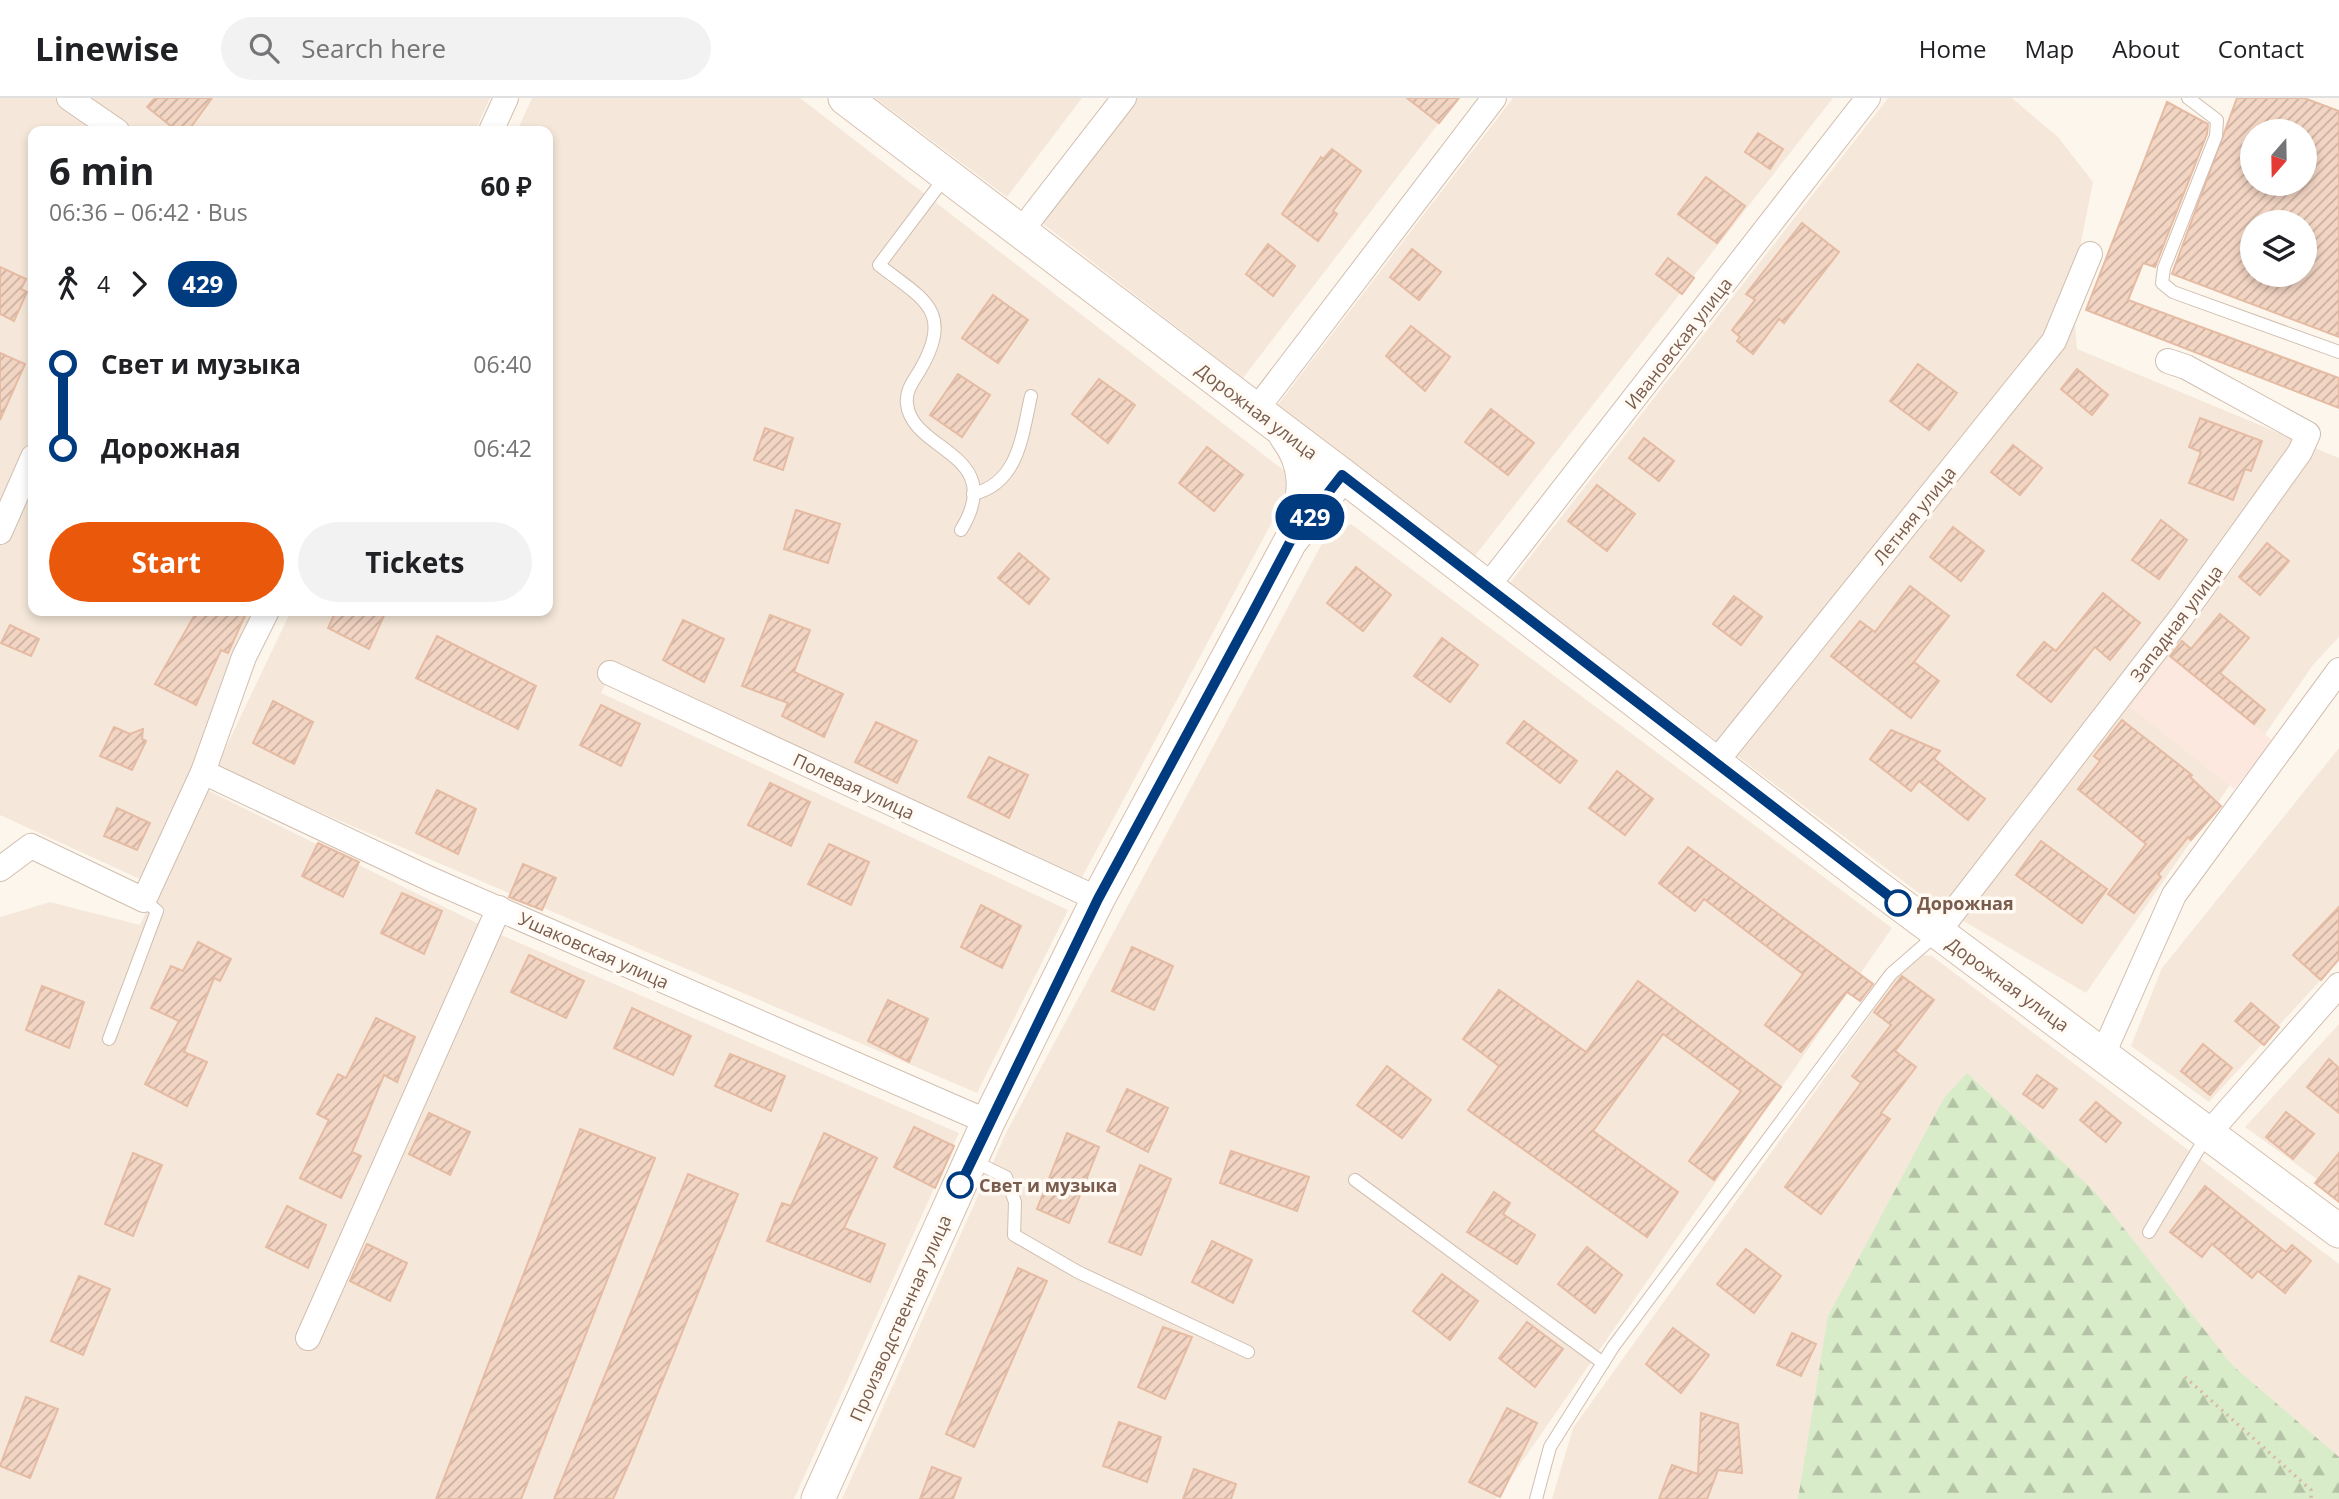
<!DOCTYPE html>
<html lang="en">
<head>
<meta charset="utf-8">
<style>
  :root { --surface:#fff; --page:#f2f2f2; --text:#202124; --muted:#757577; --line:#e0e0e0; --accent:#ea580c }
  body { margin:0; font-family:"Open Sans",sans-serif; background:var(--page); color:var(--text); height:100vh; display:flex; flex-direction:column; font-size:26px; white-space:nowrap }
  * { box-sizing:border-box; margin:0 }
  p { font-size:23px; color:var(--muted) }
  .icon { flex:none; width:38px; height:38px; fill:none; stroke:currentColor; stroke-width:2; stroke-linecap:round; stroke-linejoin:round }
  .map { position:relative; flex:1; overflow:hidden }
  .side { position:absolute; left:28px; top:28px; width:525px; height:490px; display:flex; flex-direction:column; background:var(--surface); border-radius:14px; box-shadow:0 4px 10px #0003 }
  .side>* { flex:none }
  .badge { padding:0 14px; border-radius:23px; font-size:24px; line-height:46px }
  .needle { width:46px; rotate:200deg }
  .buttons { position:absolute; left:2240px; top:21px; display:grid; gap:14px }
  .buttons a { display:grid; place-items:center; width:77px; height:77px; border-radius:50%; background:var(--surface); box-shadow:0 4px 10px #0003; font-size:35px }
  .map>.badge { position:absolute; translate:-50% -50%; box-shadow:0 0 0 4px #fff }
  .legs { display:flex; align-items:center; gap:10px; height:77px; padding:0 21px; font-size:23px }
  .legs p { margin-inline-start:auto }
  .summary { display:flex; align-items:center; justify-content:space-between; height:119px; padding:0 21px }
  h1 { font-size:38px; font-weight:700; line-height:52px }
  .cta { display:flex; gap:14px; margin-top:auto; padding:14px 21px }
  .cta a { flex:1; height:80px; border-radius:42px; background:var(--accent); color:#fff; font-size:28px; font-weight:700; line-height:80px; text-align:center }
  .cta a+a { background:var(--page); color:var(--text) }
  ul { padding:0 21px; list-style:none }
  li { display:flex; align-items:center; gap:24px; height:84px; font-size:26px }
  li i { display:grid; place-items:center; width:10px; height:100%; margin:0 9px; background:currentColor }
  li i::after { content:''; width:18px; height:18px; margin:-9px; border:5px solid; border-radius:50%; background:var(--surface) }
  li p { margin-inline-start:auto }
  li:first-child i { background:linear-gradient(#0000 50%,currentColor 0) }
  li:last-child i { background:linear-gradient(currentColor 50%,#0000 0) }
  header { display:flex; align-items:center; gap:42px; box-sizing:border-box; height:98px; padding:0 35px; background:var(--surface); border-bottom:2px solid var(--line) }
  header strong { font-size:33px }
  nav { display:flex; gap:38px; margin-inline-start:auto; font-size:24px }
  .search { width:490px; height:63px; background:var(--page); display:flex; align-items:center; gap:18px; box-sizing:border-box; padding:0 24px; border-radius:38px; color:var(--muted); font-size:26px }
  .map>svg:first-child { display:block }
  .residential { fill:#f5e8da }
  .commercial { fill:#fde8e0 }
  .forest { fill:url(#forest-firs) }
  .building { fill:url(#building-hatch); stroke:#e6bba3; stroke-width:2; fill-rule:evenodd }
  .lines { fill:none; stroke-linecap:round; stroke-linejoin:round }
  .lane-casing { stroke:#d1beb0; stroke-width:14 }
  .street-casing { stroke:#d1beb0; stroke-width:26 }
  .secondary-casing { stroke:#d6c0b0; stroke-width:35 }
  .path { stroke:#d9b8a5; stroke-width:3.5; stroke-dasharray:2 5; stroke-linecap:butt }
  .lane { stroke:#fff; stroke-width:12 }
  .street { stroke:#fff; stroke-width:24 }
  .secondary { stroke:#fff; stroke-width:33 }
  .line-1-casing { stroke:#fff; stroke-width:16 }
  .line-1 { stroke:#003b80; stroke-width:10 }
  .stop-1-dot { fill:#fff; stroke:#003b80; stroke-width:3.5 }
  .labels { text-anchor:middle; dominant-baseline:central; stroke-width:7; stroke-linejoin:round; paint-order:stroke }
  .street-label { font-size:18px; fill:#7a5c4d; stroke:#fffaf3 }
  .stop-label { font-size:18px; font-weight:bold; fill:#7a5c4d; stroke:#fffaf3; text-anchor:start }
</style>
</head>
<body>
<header>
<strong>Linewise</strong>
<div class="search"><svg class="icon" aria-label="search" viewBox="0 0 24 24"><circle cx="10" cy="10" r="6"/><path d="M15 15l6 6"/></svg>Search here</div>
<nav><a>Home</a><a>Map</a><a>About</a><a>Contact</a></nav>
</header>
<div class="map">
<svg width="2339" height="1401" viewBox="0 0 2339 1401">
  <defs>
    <pattern id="forest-firs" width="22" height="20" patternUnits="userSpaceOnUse" patternTransform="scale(1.75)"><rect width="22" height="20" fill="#d8ecc9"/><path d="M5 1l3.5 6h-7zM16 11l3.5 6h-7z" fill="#b4c2a5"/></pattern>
    <pattern id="building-hatch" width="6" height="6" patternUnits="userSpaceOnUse" patternTransform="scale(1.75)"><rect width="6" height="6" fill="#f3d5c3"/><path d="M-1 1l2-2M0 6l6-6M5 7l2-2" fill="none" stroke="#cab0a1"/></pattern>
  </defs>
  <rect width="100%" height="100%" fill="#fdf6ec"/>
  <g class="residential">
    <path d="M0,0H490L475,33H33V513H262L142,782L0,717Z"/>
    <path d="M532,0H800L1295,381L1080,783L614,569L601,595L1068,812L977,995L216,670L291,513H548V33H517Z"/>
    <path d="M875,0H1082L1007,99Z"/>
    <path d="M1137,0H1458L1243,280L1042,125Z"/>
    <path d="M1513,0H1833L1474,459L1277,308Z"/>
    <path d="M1888,0H2012L2058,39L2093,84L2072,190L2077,251L2339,360V539L2313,567L2086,895L1928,802L1509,486Z"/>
    <path d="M1351,426L1892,830L1496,1401H842L1007,1033L1325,440Z"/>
    <path d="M2339,650V862L2209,1004L2131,948L2162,870Z"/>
    <path d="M205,691L499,836L959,1035L794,1401H0V819L50,804L140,827Z"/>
    <path d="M1914,856L1932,858L2339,1166V1384L1815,1401H1552L1573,1330Z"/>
    <path d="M2339,926V1097L2245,1029Z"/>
  </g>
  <path class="commercial" d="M2170,558L2273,643L2234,691L2130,609Z"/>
  <path class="forest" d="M1967,975L2095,1094L2233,1268L2339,1359V1401H1798L1828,1218L1944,1000Z"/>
  <g class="building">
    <path d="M155,0H212L188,33H177L147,9Z"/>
    <path d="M1407,0H1459L1439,25Z"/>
    <path d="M2237,0H2304L2339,13V239L2172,176ZM2252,33H2305V86H2252ZM2252,124H2305V177H2252Z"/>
    <path d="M2167,4L2208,26L2207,36L2155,169L2143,165L2128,202L2339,280V310L2086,212Z"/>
    <path d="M1758,35L1783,51L1770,71L1745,54Z"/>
    <path d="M1332,51L1361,73L1333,113L1337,116L1318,143L1282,116L1321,59L1323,61Z"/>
    <path d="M1706,79L1745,108L1717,145L1678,116Z"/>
    <path d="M1802,125L1839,154L1784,225L1779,221L1753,256L1737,243L1740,239L1732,232L1755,202L1746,196Z"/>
    <path d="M1268,146L1295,168L1273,198L1246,176Z"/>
    <path d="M1412,151L1441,174L1419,202L1390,179Z"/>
    <path d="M1668,160L1694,180L1682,196L1656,176Z"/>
    <path d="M0,169L26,181L21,191L27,194L14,223L0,216Z"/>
    <path d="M993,197L1028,222L998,265L962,240Z"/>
    <path d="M1411,228L1450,259L1425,293L1386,258Z"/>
    <path d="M0,255L25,266L0,322Z"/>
    <path d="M1918,266L1957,295L1929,332L1890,303Z"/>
    <path d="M2077,271L2108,297L2092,317L2061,291Z"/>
    <path d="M958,276L990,297L962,339L930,317Z"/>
    <path d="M1099,281L1135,307L1108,345L1072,316Z"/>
    <path d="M1491,311L1534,345L1508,377L1465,344Z"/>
    <path d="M2200,320L2262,343L2251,373L2245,371L2233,402L2189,385L2201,354L2189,349Z"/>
    <path d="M765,330L793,340L783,372L754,362Z"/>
    <path d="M1644,340L1674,363L1659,383L1629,360Z"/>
    <path d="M2013,347L2042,370L2020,397L1991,374Z"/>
    <path d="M1207,349L1243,377L1214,413L1179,385Z"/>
    <path d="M1597,387L1635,416L1607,453L1568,423Z"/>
    <path d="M796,412L840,426L828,465L784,451Z"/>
    <path d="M2161,422L2187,442L2159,481L2132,462Z"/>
    <path d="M1953,429L1984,453L1961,483L1930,459Z"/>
    <path d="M2267,445L2289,463L2260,497L2239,479Z"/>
    <path d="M1019,455L1049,481L1029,506L998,480Z"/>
    <path d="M1356,469L1391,497L1363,533L1327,505Z"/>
    <path d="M1910,488L1949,518L1914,564L1939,583L1911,620L1831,558L1860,523L1875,534Z"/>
    <path d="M2103,495L2140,525L2110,562L2095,549L2051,604L2017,577L2044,544L2056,553Z"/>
    <path d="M1734,498L1762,519L1741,547L1713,526Z"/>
    <path d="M197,513H247L228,555L221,552L196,607L155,586Z"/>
    <path d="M336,513H386L369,551L328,530Z"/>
    <path d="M2220,516L2249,540L2220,575L2265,612L2254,626L2170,558L2182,543L2191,551Z"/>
    <path d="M770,517L810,532L794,574L843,596L824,639L782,618L788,605L742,588Z"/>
    <path d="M683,522L724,541L704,584L663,562Z"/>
    <path d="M10,527L39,541L31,558L1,545Z"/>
    <path d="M437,538L536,588L518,631L416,580Z"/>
    <path d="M1442,540L1478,567L1450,604L1414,578Z"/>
    <path d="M273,603L313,624L294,666L253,645Z"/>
    <path d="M601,607L640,626L621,668L580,647Z"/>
    <path d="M2122,622L2192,677L2190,679L2221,708L2191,742L2188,739L2158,776L2161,779L2134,815L2108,796L2146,746L2078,691L2100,663L2094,658Z"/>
    <path d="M1524,623L1577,663L1560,685L1507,645Z"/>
    <path d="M876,624L917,643L897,685L855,664Z"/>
    <path d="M114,629L130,636L143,631L142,641L146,643L132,672L100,658Z"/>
    <path d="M1891,632L1940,653L1934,661L1985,701L1968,722L1919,683L1911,693L1870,661Z"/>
    <path d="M989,659L1028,677L1009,720L968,699Z"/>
    <path d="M1617,673L1653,701L1625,737L1589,710Z"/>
    <path d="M770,685L810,704L791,748L748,727Z"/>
    <path d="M437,692L476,711L458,756L416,735Z"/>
    <path d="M117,710L150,725L137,752L104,738Z"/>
    <path d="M2041,743L2107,791L2082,825L2016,777Z"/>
    <path d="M318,745L359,764L343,799L302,778Z"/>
    <path d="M829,746L869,764L851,807L808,786Z"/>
    <path d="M1688,749L1873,886L1860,903L1847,894L1801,954L1765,927L1803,876L1704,801L1695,813L1659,785Z"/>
    <path d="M523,766L556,780L542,812L509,799Z"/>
    <path d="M402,795L442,813L424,856L381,835Z"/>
    <path d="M981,807L1021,828L1002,870L961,849Z"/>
    <path d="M2339,809V861L2321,882L2293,857Z"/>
    <path d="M198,844L231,861L220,883L214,880L184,954L207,964L187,1008L145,986L179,923L151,910L171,868L183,873Z"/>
    <path d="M1132,849L1173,868L1154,912L1112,893Z"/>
    <path d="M529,857L584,883L566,920L511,894Z"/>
    <path d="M1902,878L1934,902L1895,953L1916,969L1881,1015L1890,1021L1821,1116L1785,1089L1861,985L1852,978L1891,927L1874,914Z"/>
    <path d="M1638,883L1781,989L1714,1082L1689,1063L1741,993L1663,936L1593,1033L1678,1094L1647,1139L1468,1012L1499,968L1463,941L1499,892L1586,954Z"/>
    <path d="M42,888L84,904L69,950L26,932Z"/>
    <path d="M888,902L928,921L909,964L868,943Z"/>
    <path d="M2251,905L2279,929L2264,947L2235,923Z"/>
    <path d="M632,910L691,938L673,977L614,950Z"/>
    <path d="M376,920L415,939L397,984L384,977L352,1054L361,1058L341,1100L300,1080L329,1022L317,1016L338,976L346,980Z"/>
    <path d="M2203,946L2232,970L2210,997L2181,973Z"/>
    <path d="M730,956L785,978L771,1013L715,988Z"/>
    <path d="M2329,961L2339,970V1015L2307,989Z"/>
    <path d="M1387,968L1431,1002L1402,1040L1357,1007Z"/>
    <path d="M2037,977L2057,991L2043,1010L2023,996Z"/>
    <path d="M1127,991L1168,1010L1148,1054L1107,1033Z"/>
    <path d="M2096,1004L2121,1025L2106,1044L2080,1022Z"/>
    <path d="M2286,1014L2314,1036L2293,1061L2266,1039Z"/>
    <path d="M429,1015L470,1034L450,1077L409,1056Z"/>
    <path d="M914,1029L954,1048L935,1090L894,1069Z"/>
    <path d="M580,1031L655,1060L521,1401H436Z"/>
    <path d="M824,1035L877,1060L844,1130L885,1146L870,1184L767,1143L782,1105L791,1108Z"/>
    <path d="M1067,1035L1099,1049L1069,1125L1037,1111Z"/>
    <path d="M1231,1053L1309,1079L1297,1113L1220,1085Z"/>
    <path d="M133,1055L162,1067L133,1138L105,1126Z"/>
    <path d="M2339,1055V1104L2315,1085Z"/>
    <path d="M1140,1067L1171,1081L1141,1157L1109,1144Z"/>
    <path d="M688,1076L738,1096L630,1363L613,1401H554Z"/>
    <path d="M2205,1088L2286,1154L2292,1147L2311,1163L2285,1195L2258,1173L2252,1180L2212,1146L2202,1159L2170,1134Z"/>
    <path d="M1494,1094L1510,1105L1503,1116L1535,1137L1517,1166L1467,1134Z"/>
    <path d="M287,1108L326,1127L308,1170L266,1149Z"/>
    <path d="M1212,1143L1252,1162L1233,1205L1192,1184Z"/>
    <path d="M367,1146L407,1165L390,1203L350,1183Z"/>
    <path d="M1587,1149L1622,1177L1595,1215L1558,1186Z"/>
    <path d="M1746,1151L1781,1178L1754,1215L1717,1186Z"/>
    <path d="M1018,1170L1047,1183L974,1349L946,1336Z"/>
    <path d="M1442,1176L1478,1203L1450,1242L1413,1213Z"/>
    <path d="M79,1178L110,1191L83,1257L51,1243Z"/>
    <path d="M1527,1224L1563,1251L1535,1289L1499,1260Z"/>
    <path d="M1163,1229L1192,1239L1165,1301L1138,1289Z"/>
    <path d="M1673,1230L1709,1257L1681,1295L1646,1266Z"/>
    <path d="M1792,1235L1816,1246L1801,1278L1777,1267Z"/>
    <path d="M26,1299L58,1311L30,1380L0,1368Z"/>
    <path d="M1507,1310L1537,1325L1500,1399L1469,1384Z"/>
    <path d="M1701,1315L1738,1326L1742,1375L1718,1372L1707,1401H1659L1672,1367L1698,1376Z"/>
    <path d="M1119,1324L1161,1339L1147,1384L1103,1368Z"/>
    <path d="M932,1369L961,1380L953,1401H920Z"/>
    <path d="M1194,1371L1236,1386L1231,1401H1183Z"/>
  </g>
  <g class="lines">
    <defs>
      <g id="lane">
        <path d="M2188,0L2217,22L2216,38L2164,170L2162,185L2173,194L2339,254"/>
        <path d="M946,78L879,167C922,201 955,212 920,272C914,282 905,293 907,306C912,354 1008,355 961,432"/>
        <path d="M973,396C1019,385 1022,337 1031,298"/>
        <path d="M109,941L157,813L144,802"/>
        <path d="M971,1062L1006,1079L1015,1104L1014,1137L1078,1174L1248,1254"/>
        <path d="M1355,1082L1603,1265"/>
        <path d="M2149,1134L2207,1037"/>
        <path d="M1536,1401L1550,1349L1613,1249L1891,876L1938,835"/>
      </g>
      <g id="street">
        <path d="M69,0L117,33"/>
        <path d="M491,33L506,0"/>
        <path d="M1021,133L1124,0"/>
        <path d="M1256,312L1494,0"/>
        <path d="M0,434L33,359"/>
        <path d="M1487,489L1868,0"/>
        <path d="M610,575L1098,801"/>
        <path d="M1715,665L2054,243L2090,156"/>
        <path d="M203,674L430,781L988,1024"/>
        <path d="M0,771L31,748L144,802L203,674L244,559L267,513"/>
        <path d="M1938,834L2182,518L2300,354L2308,336L2186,269L2168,263"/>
        <path d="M2103,956L2174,797L2339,572"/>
        <path d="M2207,1037L2339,887"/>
        <path d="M308,1240L499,810"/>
      </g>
      <g id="secondary">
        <path d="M845,0L1342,377L1865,780L2339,1133"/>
        <path d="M1286,338C1309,368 1306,397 1294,432"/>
        <path d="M818,1401L988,1024L1098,801L1290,444L1342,377"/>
      </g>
    </defs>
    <use href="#lane" class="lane-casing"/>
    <use href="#street" class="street-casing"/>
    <use href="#secondary" class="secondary-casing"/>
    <path class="path" d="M2185,1279L2311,1392V1401"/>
    <use href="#lane" class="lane"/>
    <use href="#street" class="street"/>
    <use href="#secondary" class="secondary"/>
  </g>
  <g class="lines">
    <defs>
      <path id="line-1" d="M960,1087L1098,801L1252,516L1290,444L1342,377L1898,805"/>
    </defs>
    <use href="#line-1" class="line-1-casing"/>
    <use href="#line-1" class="line-1"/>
  </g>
  <g class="stop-1-dot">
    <circle cx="1898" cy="805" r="12"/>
    <circle cx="960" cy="1087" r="12"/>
  </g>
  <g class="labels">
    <g class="street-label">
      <text transform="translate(1678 245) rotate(-52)">Ивановская улица</text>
      <text transform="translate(1257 313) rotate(37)">Дорожная улица</text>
      <text transform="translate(1914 417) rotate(-51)">Летняя улица</text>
      <text transform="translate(2176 525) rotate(-53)">Западная улица</text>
      <text transform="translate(854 688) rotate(25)">Полевая улица</text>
      <text transform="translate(594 852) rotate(24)">Ушаковская улица</text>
      <text transform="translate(2008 886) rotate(36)">Дорожная улица</text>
      <text transform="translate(900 1220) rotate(-66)">Производственная улица</text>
    </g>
    <g class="stop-label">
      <text x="1917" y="805">Дорожная</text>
      <text x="979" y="1087">Свет и музыка</text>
    </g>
  </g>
</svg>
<div class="buttons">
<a><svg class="needle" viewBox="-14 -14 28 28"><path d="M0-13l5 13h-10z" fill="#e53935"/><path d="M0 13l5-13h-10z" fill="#757577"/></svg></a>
<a><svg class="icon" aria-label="layers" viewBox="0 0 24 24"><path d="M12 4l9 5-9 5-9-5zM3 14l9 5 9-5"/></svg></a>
</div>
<b class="badge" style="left:1310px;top:419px;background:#003b80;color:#fff">429</b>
<section class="side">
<div class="summary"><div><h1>6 min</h1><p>06:36 – 06:42 · Bus</p></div><b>60 ₽</b></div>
<div class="legs"><svg class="icon" aria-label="walk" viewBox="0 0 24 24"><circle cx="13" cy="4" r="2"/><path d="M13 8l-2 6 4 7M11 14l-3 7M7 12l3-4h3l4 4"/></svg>4<svg class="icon" aria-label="forward" viewBox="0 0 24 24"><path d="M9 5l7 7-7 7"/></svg><b class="badge" style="background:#003b80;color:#fff">429</b></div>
<ul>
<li><i style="color:#003b80"></i><b>Свет и музыка</b><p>06:40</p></li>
<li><i style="color:#003b80"></i><b>Дорожная</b><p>06:42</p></li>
</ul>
<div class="cta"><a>Start</a><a>Tickets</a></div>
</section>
</div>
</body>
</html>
